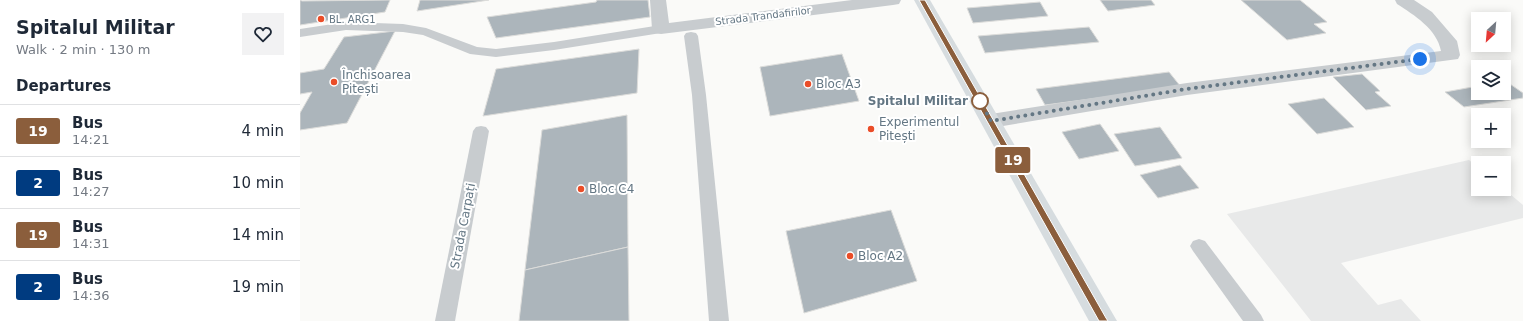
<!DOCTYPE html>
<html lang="en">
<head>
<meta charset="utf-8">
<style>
  :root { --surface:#fff; --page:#f2f2f3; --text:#1f2937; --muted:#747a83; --line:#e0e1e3 }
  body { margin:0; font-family:"DejaVu Sans",sans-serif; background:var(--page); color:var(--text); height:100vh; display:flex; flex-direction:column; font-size:15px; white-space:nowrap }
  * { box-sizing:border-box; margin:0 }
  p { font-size:13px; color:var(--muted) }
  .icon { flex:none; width:22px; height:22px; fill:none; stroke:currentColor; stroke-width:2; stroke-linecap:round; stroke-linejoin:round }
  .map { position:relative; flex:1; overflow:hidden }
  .sheet { display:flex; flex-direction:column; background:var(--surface); width:300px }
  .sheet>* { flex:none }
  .badge { padding:0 8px; border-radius:3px; font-size:14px; line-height:26px }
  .needle { width:26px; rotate:206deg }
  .tools { position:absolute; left:1171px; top:12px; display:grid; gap:8px }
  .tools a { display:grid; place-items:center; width:40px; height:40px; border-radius:0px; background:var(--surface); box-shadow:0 2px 10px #0003; font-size:20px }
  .you { position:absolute; width:20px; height:20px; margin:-10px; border:3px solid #fff; border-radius:50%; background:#1a73e8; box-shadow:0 0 0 6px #1a73e833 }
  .map>.badge { position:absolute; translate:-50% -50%; box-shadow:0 0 0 2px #fff }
  h2 { padding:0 16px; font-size:15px; line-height:36px }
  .round { display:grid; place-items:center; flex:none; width:42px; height:42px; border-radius:0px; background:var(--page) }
  .head { display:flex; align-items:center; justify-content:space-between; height:68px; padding:0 16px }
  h1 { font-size:19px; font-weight:700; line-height:30px }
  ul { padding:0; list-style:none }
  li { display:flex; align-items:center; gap:12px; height:52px; padding:0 16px; border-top:1px solid var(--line) }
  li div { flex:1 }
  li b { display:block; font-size:15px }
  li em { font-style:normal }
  li .badge { min-width:44px; font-weight:700; text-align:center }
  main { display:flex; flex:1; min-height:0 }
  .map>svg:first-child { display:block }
  .built { fill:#e8e9e9 }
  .building { fill:#acb5bb; stroke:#dcdcda }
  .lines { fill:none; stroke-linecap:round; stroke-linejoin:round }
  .lane { fill:#c8cccf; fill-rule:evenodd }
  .street { fill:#c8cccf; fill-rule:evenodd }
  .primary { fill:#d6dcdf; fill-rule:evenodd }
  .line { fill:#8b5e3c; stroke:#fff }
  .walk { stroke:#647784; stroke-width:4; stroke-dasharray:0 7.2 }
  .poi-dot { fill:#ea4d28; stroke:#fff; stroke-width:1.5 }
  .stop-dot { fill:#fff; stroke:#8b5e3c; stroke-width:2 }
  .labels { text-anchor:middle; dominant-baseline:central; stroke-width:4; stroke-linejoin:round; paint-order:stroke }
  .far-street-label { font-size:10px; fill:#647784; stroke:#fff }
  .far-poi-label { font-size:10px; fill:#647784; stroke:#fff; text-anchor:start }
  .poi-label { font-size:12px; fill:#647784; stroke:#fff; text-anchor:start }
  .stop-label { font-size:12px; font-weight:bold; fill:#647784; stroke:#fff; text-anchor:end }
  .street-label { font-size:12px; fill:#647784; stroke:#fff }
</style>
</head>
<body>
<main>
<section class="sheet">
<div class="head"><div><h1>Spitalul Militar</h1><p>Walk · 2 min · 130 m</p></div><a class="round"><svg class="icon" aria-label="heart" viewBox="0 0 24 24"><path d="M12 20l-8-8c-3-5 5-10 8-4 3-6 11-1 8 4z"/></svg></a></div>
<h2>Departures</h2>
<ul>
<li><span class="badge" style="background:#8b5e3c;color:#fff">19</span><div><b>Bus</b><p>14:21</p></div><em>4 min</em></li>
<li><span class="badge" style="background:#003b80;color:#fff">2</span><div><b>Bus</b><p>14:27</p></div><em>10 min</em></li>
<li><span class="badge" style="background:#8b5e3c;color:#fff">19</span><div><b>Bus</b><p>14:31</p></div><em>14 min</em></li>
<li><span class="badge" style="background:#003b80;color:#fff">2</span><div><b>Bus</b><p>14:36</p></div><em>19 min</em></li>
</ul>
</section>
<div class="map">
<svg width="1223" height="321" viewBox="0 0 1223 321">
  <rect width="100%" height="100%" fill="#fafaf8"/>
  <path class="built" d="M1169,160L1178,167V189H1204L1223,205V218L1041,263L1078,305L1101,299L1121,321H1011L927,214Z"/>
  <g class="building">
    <path d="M0,0L2,1L90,0L85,12L0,25Z"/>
    <path d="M120,0H189L117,11Z"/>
    <path d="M297,0H348L350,17L196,38L187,17L296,2Z"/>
    <path d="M800,0H851L855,5L808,11Z"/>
    <path d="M941,0H1000L1027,22L1014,24L1026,33L987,40Z"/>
    <path d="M740,2L748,16L673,23L667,8Z"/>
    <path d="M789,27L799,42L685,53L678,36Z"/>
    <path d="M95,31L47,123L0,130V113L12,92L0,94V73L24,69L44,37Z"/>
    <path d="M339,49L337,93L183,116L196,69Z"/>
    <path d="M542,54L559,101L470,116L460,67Z"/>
    <path d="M869,72L881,87L745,105L736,89Z"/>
    <path d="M1062,74L1080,91L1075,92L1091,106L1066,110L1033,77Z"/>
    <path d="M1204,82H1207L1223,93V98L1164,107L1145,92L1178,86V93H1204Z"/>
    <path d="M1024,98L1054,127L1017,134L988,104Z"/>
    <path d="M327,115L328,247L225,270L242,130Z"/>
    <path d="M800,124L819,151L779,159L762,132Z"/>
    <path d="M860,127L882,158L835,166L814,134Z"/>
    <path d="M880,165L899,188L858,198L840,175Z"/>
    <path d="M591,210L617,281L504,313L486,231Z"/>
    <path d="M328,247L329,321H219L225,270Z"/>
  </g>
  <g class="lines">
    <g class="lane">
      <path d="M46,22L103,24L126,28L177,47L196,49L254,42L361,25L366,26L367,29L366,32L361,33L254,50L196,57L170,54L123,35L103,32L46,30L0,37V29Z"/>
      <path d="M391,32L396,33L398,36L406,95L429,321H409L392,95L384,36L386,33Z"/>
      <path d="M181,126L186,127L189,131L155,321H135L173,131L176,127Z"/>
      <path d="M899,239L905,241L961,315L964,321H943L893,251L890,246L893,241Z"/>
    </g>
    <g class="street">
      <path d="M350,0H366L369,23L552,0H601L599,4L593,5L361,34L355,33L352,29Z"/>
      <path d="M1095,0H1114L1132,12L1157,41L1160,55L1158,59L887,95L691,128L684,126L681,121L684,116L691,114L887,83L1141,51C1137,29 1114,15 1097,4Z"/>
    </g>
    <path class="primary" d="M614,0H630L817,321H789Z"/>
  </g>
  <path class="line" d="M619,0H625L806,318L808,321H799Z"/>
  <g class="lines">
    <path class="walk" d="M680,101L691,121L887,89L1120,59"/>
  </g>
  <g class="poi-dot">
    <circle cx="21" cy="19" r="4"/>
    <circle cx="34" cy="82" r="4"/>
    <circle cx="508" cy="84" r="4"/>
    <circle cx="571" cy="129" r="4"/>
    <circle cx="281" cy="189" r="4"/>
    <circle cx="550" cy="256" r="4"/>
  </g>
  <circle class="stop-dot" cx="680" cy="101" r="8"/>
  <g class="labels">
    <g class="far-street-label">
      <text transform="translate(463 16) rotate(-7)">Strada Trandafirilor</text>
    </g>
    <g class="far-poi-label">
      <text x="29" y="19">BL. ARG1</text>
    </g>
    <g class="poi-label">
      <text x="42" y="75">Închisoarea<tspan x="42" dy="14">Pitești</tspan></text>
      <text x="516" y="84">Bloc A3</text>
      <text x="579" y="122">Experimentul<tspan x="579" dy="14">Pitești</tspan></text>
      <text x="289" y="189">Bloc C4</text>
      <text x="558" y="256">Bloc A2</text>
    </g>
    <g class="stop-label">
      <text x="668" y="101">Spitalul Militar</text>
    </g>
    <g class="street-label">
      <text transform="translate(163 226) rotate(-79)">Strada Carpați</text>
    </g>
  </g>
</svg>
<div class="tools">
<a><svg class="needle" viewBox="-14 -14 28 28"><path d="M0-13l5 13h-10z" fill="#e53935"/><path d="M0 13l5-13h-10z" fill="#747a83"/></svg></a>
<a><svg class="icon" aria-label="layers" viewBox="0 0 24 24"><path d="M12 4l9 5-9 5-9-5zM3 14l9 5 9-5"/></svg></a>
<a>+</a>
<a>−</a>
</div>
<div class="you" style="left:1120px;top:59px"></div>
<b class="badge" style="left:713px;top:160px;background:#8b5e3c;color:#fff">19</b>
</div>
</main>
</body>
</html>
